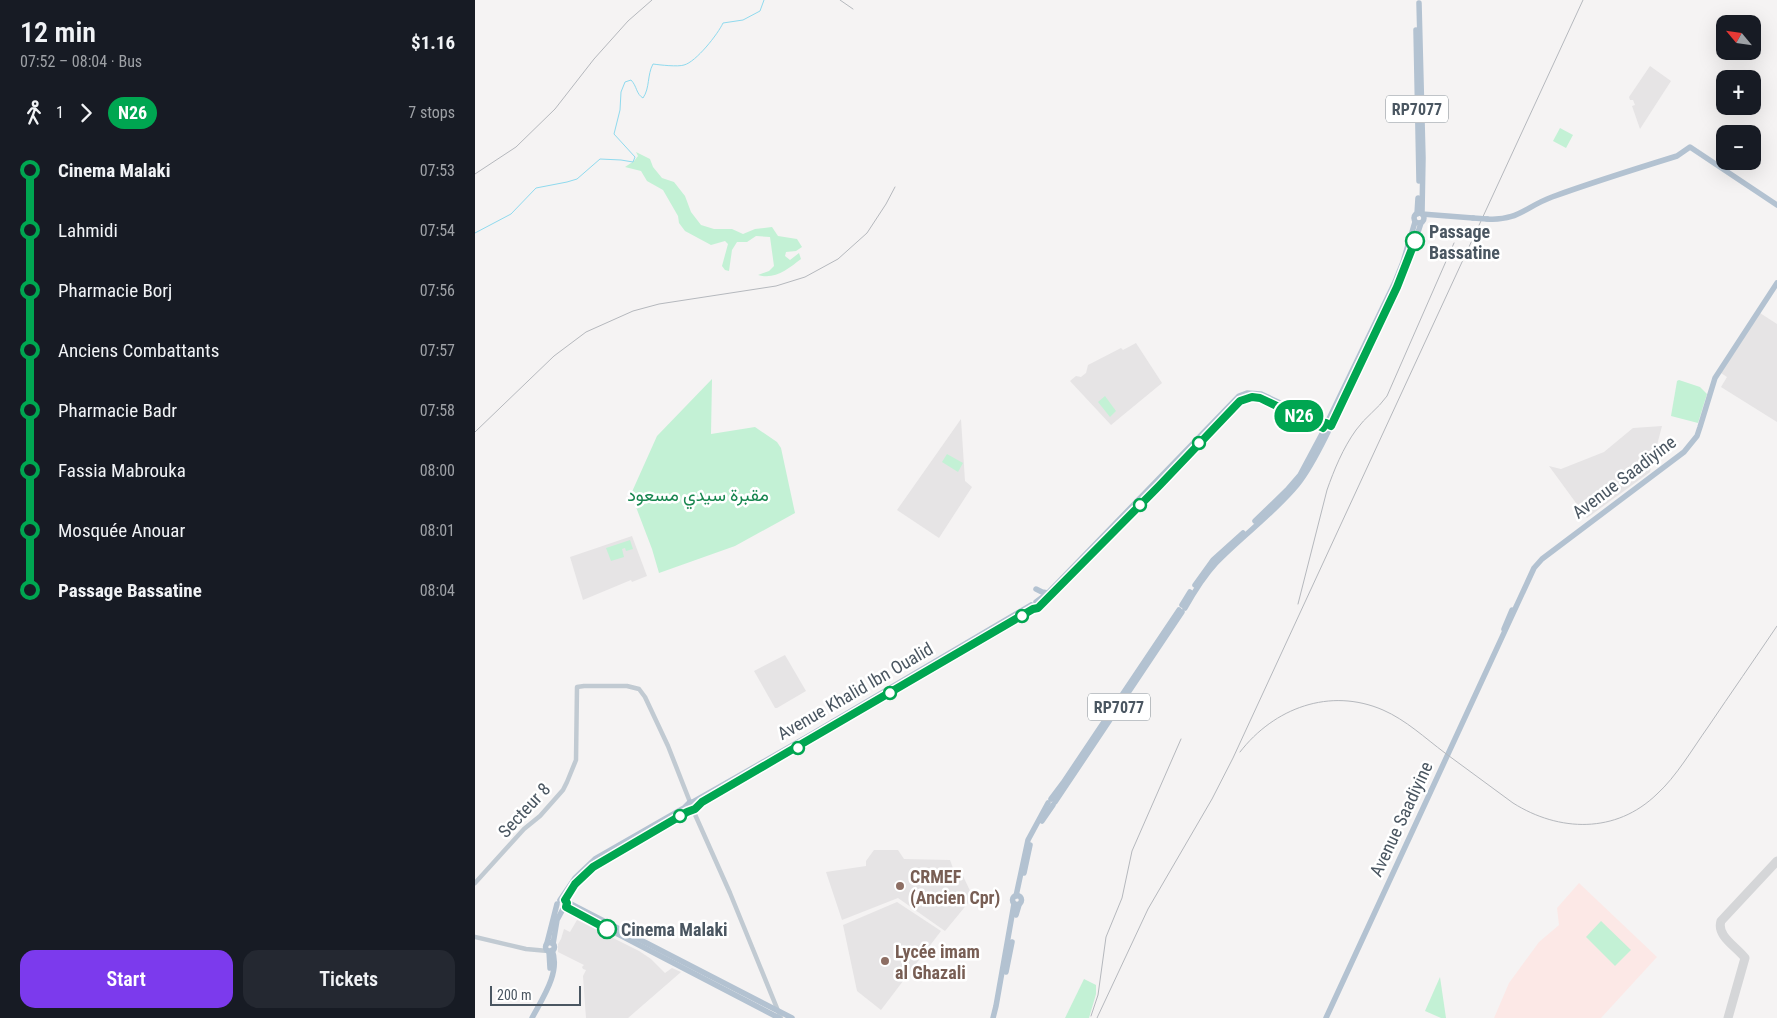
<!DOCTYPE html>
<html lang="en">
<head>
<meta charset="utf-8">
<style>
  :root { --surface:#171b24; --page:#242831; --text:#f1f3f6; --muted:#9ea1a6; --accent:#7c3aed }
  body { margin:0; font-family:"Roboto Condensed",Vazirmatn,sans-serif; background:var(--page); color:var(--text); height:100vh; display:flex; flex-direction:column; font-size:19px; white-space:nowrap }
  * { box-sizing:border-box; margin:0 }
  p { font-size:16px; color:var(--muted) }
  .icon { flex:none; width:28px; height:28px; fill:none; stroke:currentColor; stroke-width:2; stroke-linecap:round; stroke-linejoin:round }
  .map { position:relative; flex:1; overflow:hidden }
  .side { display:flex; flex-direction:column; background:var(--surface); width:475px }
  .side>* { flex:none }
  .badge { padding:0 10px; border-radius:16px; font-size:18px; line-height:32px }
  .needle { width:32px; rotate:299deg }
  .controls { position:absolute; left:1241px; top:15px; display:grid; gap:10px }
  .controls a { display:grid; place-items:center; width:45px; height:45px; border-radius:10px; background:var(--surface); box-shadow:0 5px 20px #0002; font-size:25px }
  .scale { position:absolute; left:15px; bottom:12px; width:91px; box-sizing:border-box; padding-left:5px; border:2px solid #4a5661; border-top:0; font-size:14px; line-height:18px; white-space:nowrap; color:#4a5661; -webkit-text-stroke:4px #fff; paint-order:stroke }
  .map>.badge { position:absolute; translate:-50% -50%; box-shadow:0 0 0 2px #fff }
  .legs { display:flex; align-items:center; gap:8px; height:55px; padding:0 20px; font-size:16px }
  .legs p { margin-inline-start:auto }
  .headline { display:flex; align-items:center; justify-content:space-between; height:85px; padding:0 20px }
  h1 { font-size:28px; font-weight:600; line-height:38px }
  .button { display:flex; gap:10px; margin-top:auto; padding:10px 20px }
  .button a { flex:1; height:58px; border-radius:15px; background:var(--accent); color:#fff; font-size:20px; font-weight:600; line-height:58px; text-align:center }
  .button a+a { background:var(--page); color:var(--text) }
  ul { padding:0 20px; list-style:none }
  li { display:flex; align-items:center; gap:18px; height:60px; font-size:19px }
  li i { display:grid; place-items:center; width:8px; height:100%; margin:0 6px; background:currentColor }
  li i::after { content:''; width:12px; height:12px; margin:-6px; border:4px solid; border-radius:50%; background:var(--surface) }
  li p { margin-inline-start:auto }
  li:first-child i { background:linear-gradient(#0000 50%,currentColor 0) }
  li:last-child i { background:linear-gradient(currentColor 50%,#0000 0) }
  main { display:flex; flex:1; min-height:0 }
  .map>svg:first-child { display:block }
  .education { fill:#e6e4e5 }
  .medical { fill:#fce8e6 }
  .green { fill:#c3f1d5 }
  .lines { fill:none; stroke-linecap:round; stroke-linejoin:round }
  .stream { stroke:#90daee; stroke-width:1 }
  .taxiway { stroke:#d5d6d8; stroke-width:9 }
  .minor { stroke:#c1cad2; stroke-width:4.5 }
  .major { stroke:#b3c2d1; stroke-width:5.5 }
  .rail { stroke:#b5b8bd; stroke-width:1 }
  .major-bridge { stroke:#b3c2d1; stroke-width:5.5 }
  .line-1-casing { stroke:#fff; stroke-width:11 }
  .line-1 { stroke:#00a651; stroke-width:8 }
  .stop-1-dot { fill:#fff; stroke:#00a651; stroke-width:2.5 }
  .education-dot { fill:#8d6e63; stroke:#fff; stroke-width:2 }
  .labels { text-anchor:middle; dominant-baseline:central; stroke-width:5; stroke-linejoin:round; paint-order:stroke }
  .shield { fill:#fff; stroke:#808990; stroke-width:1 }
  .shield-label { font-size:16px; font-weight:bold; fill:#4a5661 }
  .stop-label { font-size:18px; font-weight:bold; fill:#4a5661; stroke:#fff; text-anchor:start }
  .street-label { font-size:18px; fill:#4a5661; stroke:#fff }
  .park-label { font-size:18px; fill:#17864f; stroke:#fff }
  .education-label { font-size:18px; font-weight:bold; fill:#785e54; stroke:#fff; text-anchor:start }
</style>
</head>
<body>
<main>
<section class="side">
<div class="headline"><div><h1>12 min</h1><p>07:52 – 08:04 · Bus</p></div><b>$1.16</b></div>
<div class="legs"><svg class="icon" aria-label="walk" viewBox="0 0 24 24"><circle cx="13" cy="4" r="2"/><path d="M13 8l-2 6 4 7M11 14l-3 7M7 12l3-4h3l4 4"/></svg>1<svg class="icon" aria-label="forward" viewBox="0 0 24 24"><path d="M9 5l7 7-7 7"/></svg><b class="badge" style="background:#00a651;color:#fff">N26</b><p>7 stops</p></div>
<ul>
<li><i style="color:#00a651"></i><b>Cinema Malaki</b><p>07:53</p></li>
<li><i style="color:#00a651"></i><span>Lahmidi</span><p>07:54</p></li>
<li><i style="color:#00a651"></i><span>Pharmacie Borj</span><p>07:56</p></li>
<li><i style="color:#00a651"></i><span>Anciens Combattants</span><p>07:57</p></li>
<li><i style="color:#00a651"></i><span>Pharmacie Badr</span><p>07:58</p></li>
<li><i style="color:#00a651"></i><span>Fassia Mabrouka</span><p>08:00</p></li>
<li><i style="color:#00a651"></i><span>Mosquée Anouar</span><p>08:01</p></li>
<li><i style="color:#00a651"></i><b>Passage Bassatine</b><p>08:04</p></li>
</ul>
<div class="button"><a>Start</a><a>Tickets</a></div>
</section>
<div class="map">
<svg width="1302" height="1018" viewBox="0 0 1302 1018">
  <rect width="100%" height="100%" fill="#f5f3f3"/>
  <g class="education">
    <path d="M1175,66L1196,81L1165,129L1157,106L1160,105L1158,100H1155L1154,97Z"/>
    <path d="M1285,313L1302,324V422L1246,387L1252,377L1246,373Z"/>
    <path d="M661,343L687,383L636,425L595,381L601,376L606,377L611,373L613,365L646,348L648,350Z"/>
    <path d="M486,419L490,481L497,487L464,538L422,510Z"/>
    <path d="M1187,426L1175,472L1112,518L1074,466L1086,469L1129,452L1158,428Z"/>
    <path d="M157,536L172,576L157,582L156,580L108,600L95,557Z"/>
    <path d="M310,655L331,691L302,708H300L279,671Z"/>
    <path d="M399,850H423L429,859L475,860L479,871L488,876L498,897L470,931L423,898L367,920L351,872L391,866V861Z"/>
    <path d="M422,902L466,931L406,1010L382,991L368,925Z"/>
    <path d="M102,920L164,951L176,959L190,973L197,968L206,972L153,1018H111L108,976L111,970L108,969L107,967L109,965L83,952V944L86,939L89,929L95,932Z"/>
  </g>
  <path class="medical" d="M1104,883L1182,957L1126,1018H1019L1034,983L1064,942L1084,925L1082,908Z"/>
  <g class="green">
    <path d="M1085,128L1098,135L1091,148L1078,141Z"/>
    <path d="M161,152L175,159L178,167L187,178L199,182L210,196L216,212L226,225L239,229H257L268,234L280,229L297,227L303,236L322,239L327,247L321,251L311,252L310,256L315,260L324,253L326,259C313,269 300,280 283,275L294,271L299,266L295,237L281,236L272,242H262L257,250L254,271L250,270L247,266L253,244L250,241L236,245L210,231L204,223L203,216L188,190L172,181L166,171L150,167L159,161L163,156Z"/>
    <path d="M237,379L236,434L280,427L302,442L306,448L320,513L260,546L184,573L177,549L156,494L182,436Z"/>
    <path d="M1204,380L1225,387L1232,394L1223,423L1196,416L1202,381Z"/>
    <path d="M630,396L641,411L635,417L623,402Z"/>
    <path d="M472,454L488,463L483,472L467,462Z"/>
    <path d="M155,540L158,549L151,551L150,548L147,549L149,557L136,561L131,548Z"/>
    <path d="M1126,921L1156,950L1140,966L1111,937Z"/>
    <path d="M965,977L971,1018H966L950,1011Z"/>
    <path d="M609,979L621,985V994L614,1018H590Z"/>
  </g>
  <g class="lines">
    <path class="stream" d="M0,233L36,214L61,188L92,182L102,179L125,159L146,160L158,162L160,157L139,134L145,110L146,92L150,82L156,80C162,86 161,94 168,98C175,88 172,75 178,64C185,65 203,67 209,65C221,62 243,34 248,23L268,20L285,11L289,0"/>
    <path class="taxiway" d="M1253,1018L1270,958C1262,947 1241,936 1246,921L1302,861"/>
    <g class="minor">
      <path d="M218,810L255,893L306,1018"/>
      <path d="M0,883L49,829L65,816L88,790L92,782L101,760L102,687L109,686H152L164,689L170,697L193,746L215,802"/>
      <path d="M0,937L51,949L73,951"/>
    </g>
    <g class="major">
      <path d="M944,3L948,158L947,214L998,218"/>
      <path d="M941,30L944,181"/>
      <circle cx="944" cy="218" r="5"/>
      <path d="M942,214L943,198"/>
      <path d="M1012,219C1043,221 1050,207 1077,197C1118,182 1160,169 1202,156L1215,147L1302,205"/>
      <path d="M852,423L920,282L928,262L940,222"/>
      <path d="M856,426L922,287L936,254L946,223"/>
      <path d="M780,521L812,490L825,475L849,430"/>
      <path d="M585,585L684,486L765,401L777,397L785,398L848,428"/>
      <path d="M720,585L738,560L768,533"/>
      <path d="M561,589L567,592L573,593"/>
      <path d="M561,602L573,593L764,396L772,393L786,394L850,424"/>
      <path d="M707,605L715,592"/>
      <path d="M564,606L579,592"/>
      <path d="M710,608C719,592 729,576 741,563C767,536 798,514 822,485C835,469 844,450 853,432"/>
      <path d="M1029,629L1037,610"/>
      <path d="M576,799L588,783L704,610"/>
      <path d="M218,802L332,737L556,605"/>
      <path d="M580,802L707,612"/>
      <path d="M221,807L558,609"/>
      <path d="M567,821L578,805"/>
      <path d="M549,873L555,845"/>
      <circle cx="542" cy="900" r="4.5"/>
      <path d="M541,896L553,840L573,803"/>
      <path d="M85,900L100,878L120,859L209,808L215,802L220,803L221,808L218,810L215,809L214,804"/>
      <path d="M90,900L100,884L122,864L216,810"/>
      <path d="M92,902L317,1018"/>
      <path d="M91,907L304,1018"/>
      <path d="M541,915L544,905"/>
      <circle cx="75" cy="947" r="4.5"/>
      <path d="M72,943L82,904"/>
      <path d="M78,944L82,920L88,909"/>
      <path d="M74,951L75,968"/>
      <path d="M531,972L537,942"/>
      <path d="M57,1018C67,999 86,972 77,950"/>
      <path d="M518,1018L521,1006L539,904"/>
      <path d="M851,1018L1059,568L1067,559L1209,452L1222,436L1225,427L1240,378L1302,283"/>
    </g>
    <g class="rail">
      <path d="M365,0L378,9"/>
      <path d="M0,174L41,147L80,109L119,59L153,21L177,0"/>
      <path d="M0,432L79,356L111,332L158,311L184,304L301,286L330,277L363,259L392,233L411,204L420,187"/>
      <path d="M823,604L852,490C859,470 868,448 881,430C890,417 903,409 912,396L979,243"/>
      <path d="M765,752C799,708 855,687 908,710C931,720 950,738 970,753C993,770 1015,786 1038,803C1084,832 1141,834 1182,794C1201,777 1218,748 1233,727C1256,693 1279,660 1302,626"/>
      <path d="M616,1016L623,995L631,937L647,898L657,851L706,739"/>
      <path d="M622,1018L673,909L737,799L758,758L1108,0"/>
    </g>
    <path class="major-bridge" d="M998,218L1012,219"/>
  </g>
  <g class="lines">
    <defs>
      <path id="line-1" d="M132,929L91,907L92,903L90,900L100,884L118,867L212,812L220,809L227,802L558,609L563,608L684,486L765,401L777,397L785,398L848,428L851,423L856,426L922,287L940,241"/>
    </defs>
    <use href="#line-1" class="line-1-casing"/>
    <use href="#line-1" class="line-1"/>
  </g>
  <g class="stop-1-dot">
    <circle cx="940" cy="241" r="9"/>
    <circle cx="724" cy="443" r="6"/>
    <circle cx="665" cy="505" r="6"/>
    <circle cx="547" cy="616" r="6"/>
    <circle cx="415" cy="693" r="6"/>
    <circle cx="323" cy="748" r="6"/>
    <circle cx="205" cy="816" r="6"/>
    <circle cx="132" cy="929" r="9"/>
  </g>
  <g class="education-dot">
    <circle cx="425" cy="886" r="5"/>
    <circle cx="410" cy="961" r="5"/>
  </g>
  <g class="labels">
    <g class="shield">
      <rect x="911" y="95.5" width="62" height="27" rx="4"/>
      <rect x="613" y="693.5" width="62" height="27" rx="4"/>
    </g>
    <g class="shield-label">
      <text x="942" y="109">RP7077</text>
      <text x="644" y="707">RP7077</text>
    </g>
    <g class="stop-label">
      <text x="954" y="231">Passage<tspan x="954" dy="21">Bassatine</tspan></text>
      <text x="146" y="929">Cinema Malaki</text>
    </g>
    <g class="street-label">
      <text transform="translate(1149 477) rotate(-37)">Avenue Saadiyine</text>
      <text transform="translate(380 691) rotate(-30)">Avenue Khalid Ibn Oualid</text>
      <text transform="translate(49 810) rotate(-47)">Secteur 8</text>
      <text transform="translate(926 819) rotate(-65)">Avenue Saadiyine</text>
    </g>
    <g class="park-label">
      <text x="223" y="494">مقبرة سيدي مسعود</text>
    </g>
    <g class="education-label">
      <text x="435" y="876">CRMEF<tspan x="435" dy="21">(Ancien Cpr)</tspan></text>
      <text x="420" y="951">Lycée imam<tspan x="420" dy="21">al Ghazali</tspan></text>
    </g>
  </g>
</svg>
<div class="controls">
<a><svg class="needle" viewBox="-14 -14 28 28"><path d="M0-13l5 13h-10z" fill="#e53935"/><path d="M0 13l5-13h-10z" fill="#9ea1a6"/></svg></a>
<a>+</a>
<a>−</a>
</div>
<div class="scale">200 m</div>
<b class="badge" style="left:824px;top:416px;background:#00a651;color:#fff">N26</b>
</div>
</main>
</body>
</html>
